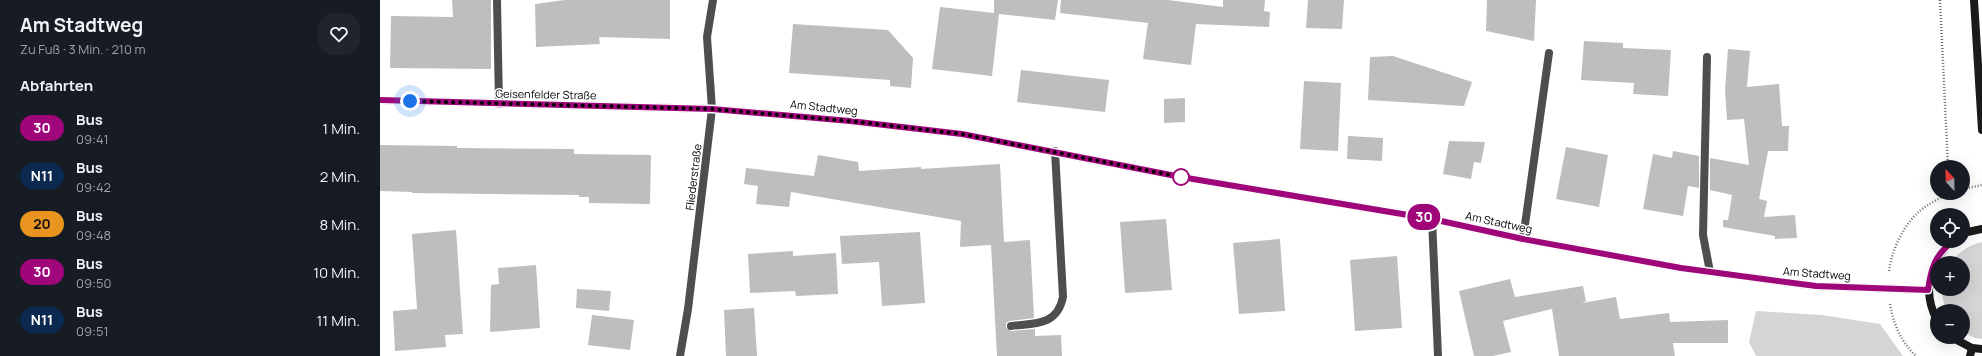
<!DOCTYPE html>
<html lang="de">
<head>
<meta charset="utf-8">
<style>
  :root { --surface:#171b24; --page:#20242c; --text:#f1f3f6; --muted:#9ea1a6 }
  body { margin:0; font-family:Manrope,sans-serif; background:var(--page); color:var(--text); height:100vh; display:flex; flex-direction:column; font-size:15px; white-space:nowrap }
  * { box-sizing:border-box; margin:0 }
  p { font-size:13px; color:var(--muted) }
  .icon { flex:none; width:22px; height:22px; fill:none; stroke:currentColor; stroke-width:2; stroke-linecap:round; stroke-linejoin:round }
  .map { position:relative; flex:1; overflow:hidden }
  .sheet { display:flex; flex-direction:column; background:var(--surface); width:380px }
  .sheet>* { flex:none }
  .badge { padding:0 8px; border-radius:13px; font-size:14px; line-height:26px }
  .needle { width:26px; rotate:338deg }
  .controls { position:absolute; left:1550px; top:160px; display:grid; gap:8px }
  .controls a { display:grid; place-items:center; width:40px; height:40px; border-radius:50%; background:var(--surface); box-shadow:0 4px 16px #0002; font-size:20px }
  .you { position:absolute; width:20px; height:20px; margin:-10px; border:3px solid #fff; border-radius:50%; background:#1a73e8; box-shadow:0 0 0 6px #1a73e833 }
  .map>.badge { position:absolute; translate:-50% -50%; box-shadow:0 0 0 2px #fff }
  h2 { padding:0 20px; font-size:15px; line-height:36px }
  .round { display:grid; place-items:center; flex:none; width:42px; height:42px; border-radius:16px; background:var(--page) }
  .head { display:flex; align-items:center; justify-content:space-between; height:68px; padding:0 20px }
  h1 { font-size:19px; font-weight:700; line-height:30px }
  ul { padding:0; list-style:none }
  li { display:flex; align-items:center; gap:12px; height:48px; padding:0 20px }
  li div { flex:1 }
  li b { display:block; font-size:15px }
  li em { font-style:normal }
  li .badge { min-width:44px; font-weight:700; text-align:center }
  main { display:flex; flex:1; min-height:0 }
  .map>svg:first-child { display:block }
  .green { fill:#d5d5d5 }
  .building { fill:#bebebe }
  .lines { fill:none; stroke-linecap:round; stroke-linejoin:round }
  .path { stroke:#707070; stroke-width:2.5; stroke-dasharray:1 2; stroke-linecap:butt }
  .lane { stroke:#4e4e4e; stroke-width:8 }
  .street { stroke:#4e4e4e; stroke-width:8 }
  .secondary { stroke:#1b1b1b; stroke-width:8 }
  .line-casing { stroke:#fff; stroke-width:9 }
  .line { stroke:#9e067a; stroke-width:6 }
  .walk { stroke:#000; stroke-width:4; stroke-dasharray:0 7.2 }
  .stop-dot { fill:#fff; stroke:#9e067a; stroke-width:2 }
  .labels { text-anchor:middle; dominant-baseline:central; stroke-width:3; stroke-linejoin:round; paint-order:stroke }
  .street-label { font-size:11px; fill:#000; stroke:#fff }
</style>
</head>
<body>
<main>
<section class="sheet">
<div class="head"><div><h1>Am Stadtweg</h1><p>Zu Fuß · 3 Min. · 210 m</p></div><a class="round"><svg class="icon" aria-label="heart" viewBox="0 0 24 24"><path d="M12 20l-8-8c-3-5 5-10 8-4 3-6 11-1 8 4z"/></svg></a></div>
<h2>Abfahrten</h2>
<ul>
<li><span class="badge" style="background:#9e067a;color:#fff">30</span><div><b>Bus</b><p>09:41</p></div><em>1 Min.</em></li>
<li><span class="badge" style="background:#0c294f;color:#fff">N11</span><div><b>Bus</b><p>09:42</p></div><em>2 Min.</em></li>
<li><span class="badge" style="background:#ea9420;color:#111">20</span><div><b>Bus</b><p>09:48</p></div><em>8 Min.</em></li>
<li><span class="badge" style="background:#9e067a;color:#fff">30</span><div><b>Bus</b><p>09:50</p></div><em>10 Min.</em></li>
<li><span class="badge" style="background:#0c294f;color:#fff">N11</span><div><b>Bus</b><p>09:51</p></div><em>11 Min.</em></li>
</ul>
</section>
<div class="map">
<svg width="1602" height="356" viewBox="0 0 1602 356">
  <rect width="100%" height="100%" fill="#fff"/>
  <g class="green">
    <path d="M1602,242V339L1595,338L1583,332V311H1566L1561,292V289H1583V263H1570C1579,252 1589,245 1602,242Z"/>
    <path d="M1376,311L1442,315L1500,324L1523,356H1376L1369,342Z"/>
  </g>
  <g class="building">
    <path d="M72,0H111V69L10,68L11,16L73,17Z"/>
    <path d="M185,0H290V39L219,37L220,44L156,47L155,4Z"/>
    <path d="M614,0H678L675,20L619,14L612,76L552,69L560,7L614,13Z"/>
    <path d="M681,0H788L843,7V0H885L884,11L890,12L889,27L816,24L811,65L763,59L768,23L680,13Z"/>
    <path d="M928,0H964L962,29L926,28Z"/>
    <path d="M1107,0H1156L1154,41L1106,31Z"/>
    <path d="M413,24L508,30L533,58L531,88L510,86V80L409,73Z"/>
    <path d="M1204,41L1243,43V48L1291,50L1288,96L1253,94L1254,83L1201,80Z"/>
    <path d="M1348,49L1370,51L1367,87L1399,84L1402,126H1409L1408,151H1388L1379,199L1387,201L1384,217L1415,215L1417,238L1395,239V236L1343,227V220H1348L1352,195L1330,190V158L1369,165L1364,119L1347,120L1345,90Z"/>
    <path d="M1013,56L1092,82L1084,106L988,100L990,57Z"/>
    <path d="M641,70L729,80L725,112L637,102Z"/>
    <path d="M924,81L961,83L958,151L920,149Z"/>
    <path d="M805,98V122L784,123V99Z"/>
    <path d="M968,136L1003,138L1002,161L967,159Z"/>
    <path d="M1069,141L1105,142L1101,163L1094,162L1091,179L1063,174Z"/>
    <path d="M0,145L77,146V148L194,149V154L271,155L270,204L209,203V197H199V195L32,193V192L0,191Z"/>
    <path d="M1186,147L1228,155L1219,207L1176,199Z"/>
    <path d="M1293,151L1319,156V188L1308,186L1303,216L1263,209L1273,154L1292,158Z"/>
    <path d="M438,155L478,162L479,171L541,167V169L620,164L624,242L650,240L654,318L630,321L626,323V327L631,331L655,329V336L681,335L682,356H617L611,245L580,247L581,221L411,192L409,207L376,204L378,186L364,184L366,168L434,176Z"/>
    <path d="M786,219L792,290L745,293L740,222Z"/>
    <path d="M76,230L83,334L65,335L66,347L15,351L13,311L37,309L32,234Z"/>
    <path d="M540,232L545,303L502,306L499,262L462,264L460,236Z"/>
    <path d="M900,239L905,311L859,314L853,243Z"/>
    <path d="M413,251V256L456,253L458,294L416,296L415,291L370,293L368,254Z"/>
    <path d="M1017,256L1022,328L975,331L970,260Z"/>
    <path d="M156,265L160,328L110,332L111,285L119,284L118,268Z"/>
    <path d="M1130,279L1135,297L1203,286L1206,301L1202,303L1236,297L1240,319L1289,313L1290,322L1348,320V343H1293L1295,356H1179L1172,309L1123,321L1131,352L1113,356H1094L1079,291Z"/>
    <path d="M197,289L231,291L229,311L196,308Z"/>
    <path d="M374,308L377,356H346L344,310Z"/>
    <path d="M212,315L254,320L250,350L208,345Z"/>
  </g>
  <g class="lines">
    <g class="path">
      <path d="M1560,0L1568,167"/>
      <path d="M1583,189L1602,185"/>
      <path d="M1509,271C1512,248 1525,221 1545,207C1552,202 1561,198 1569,193"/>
      <path d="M1510,304C1513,323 1521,342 1536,356"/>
    </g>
    <g class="lane">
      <path d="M117,0L119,104"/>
      <path d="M1327,57L1323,235L1330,272"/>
      <path d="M1052,219L1058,356"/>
      <path d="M1143,239L1169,53"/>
      <path d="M631,326C655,323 677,326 683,297L675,151"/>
    </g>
    <path class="street" d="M300,356L308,309L332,109L327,37L333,0"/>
    <g class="secondary">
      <path d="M1594,0L1602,130"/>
      <path d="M0,100L332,109L470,121L582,134L801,177L1052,219L1143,239L1301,268L1435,286L1548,290"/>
      <path d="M1583,233L1602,229"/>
      <path d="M1557,320C1542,292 1549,261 1573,241"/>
      <path d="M1571,337L1592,348L1602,349"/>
      <path d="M1590,356L1592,348"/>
    </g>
  </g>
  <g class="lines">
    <defs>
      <path id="line" d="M0,100L332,109L470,121L582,134L801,177L1052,219L1143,239L1301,268L1436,286L1548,290C1551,268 1555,255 1573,241"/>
    </defs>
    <use href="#line" class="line-casing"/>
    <use href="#line" class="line"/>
    <path class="walk" d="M30,101L332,109L470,121L582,134L801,177"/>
  </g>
  <circle class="stop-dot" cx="801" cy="177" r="8"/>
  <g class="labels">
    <g class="street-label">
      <text transform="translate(166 94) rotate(1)">Geisenfelder Straße</text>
      <text transform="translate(444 107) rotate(6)">Am Stadtweg</text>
      <text transform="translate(313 177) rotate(-83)">Fliederstraße</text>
      <text transform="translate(1119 222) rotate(12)">Am Stadtweg</text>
      <text transform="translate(1437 273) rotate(4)">Am Stadtweg</text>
    </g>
  </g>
</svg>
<div class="controls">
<a><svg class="needle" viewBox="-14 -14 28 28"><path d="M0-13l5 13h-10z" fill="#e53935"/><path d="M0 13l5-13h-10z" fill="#9ea1a6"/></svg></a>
<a><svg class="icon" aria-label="locate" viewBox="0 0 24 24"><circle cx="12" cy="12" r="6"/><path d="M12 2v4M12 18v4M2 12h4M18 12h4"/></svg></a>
<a>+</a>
<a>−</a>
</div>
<div class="you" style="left:30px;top:101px"></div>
<b class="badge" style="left:1044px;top:217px;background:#9e067a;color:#fff">30</b>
</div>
</main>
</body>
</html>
